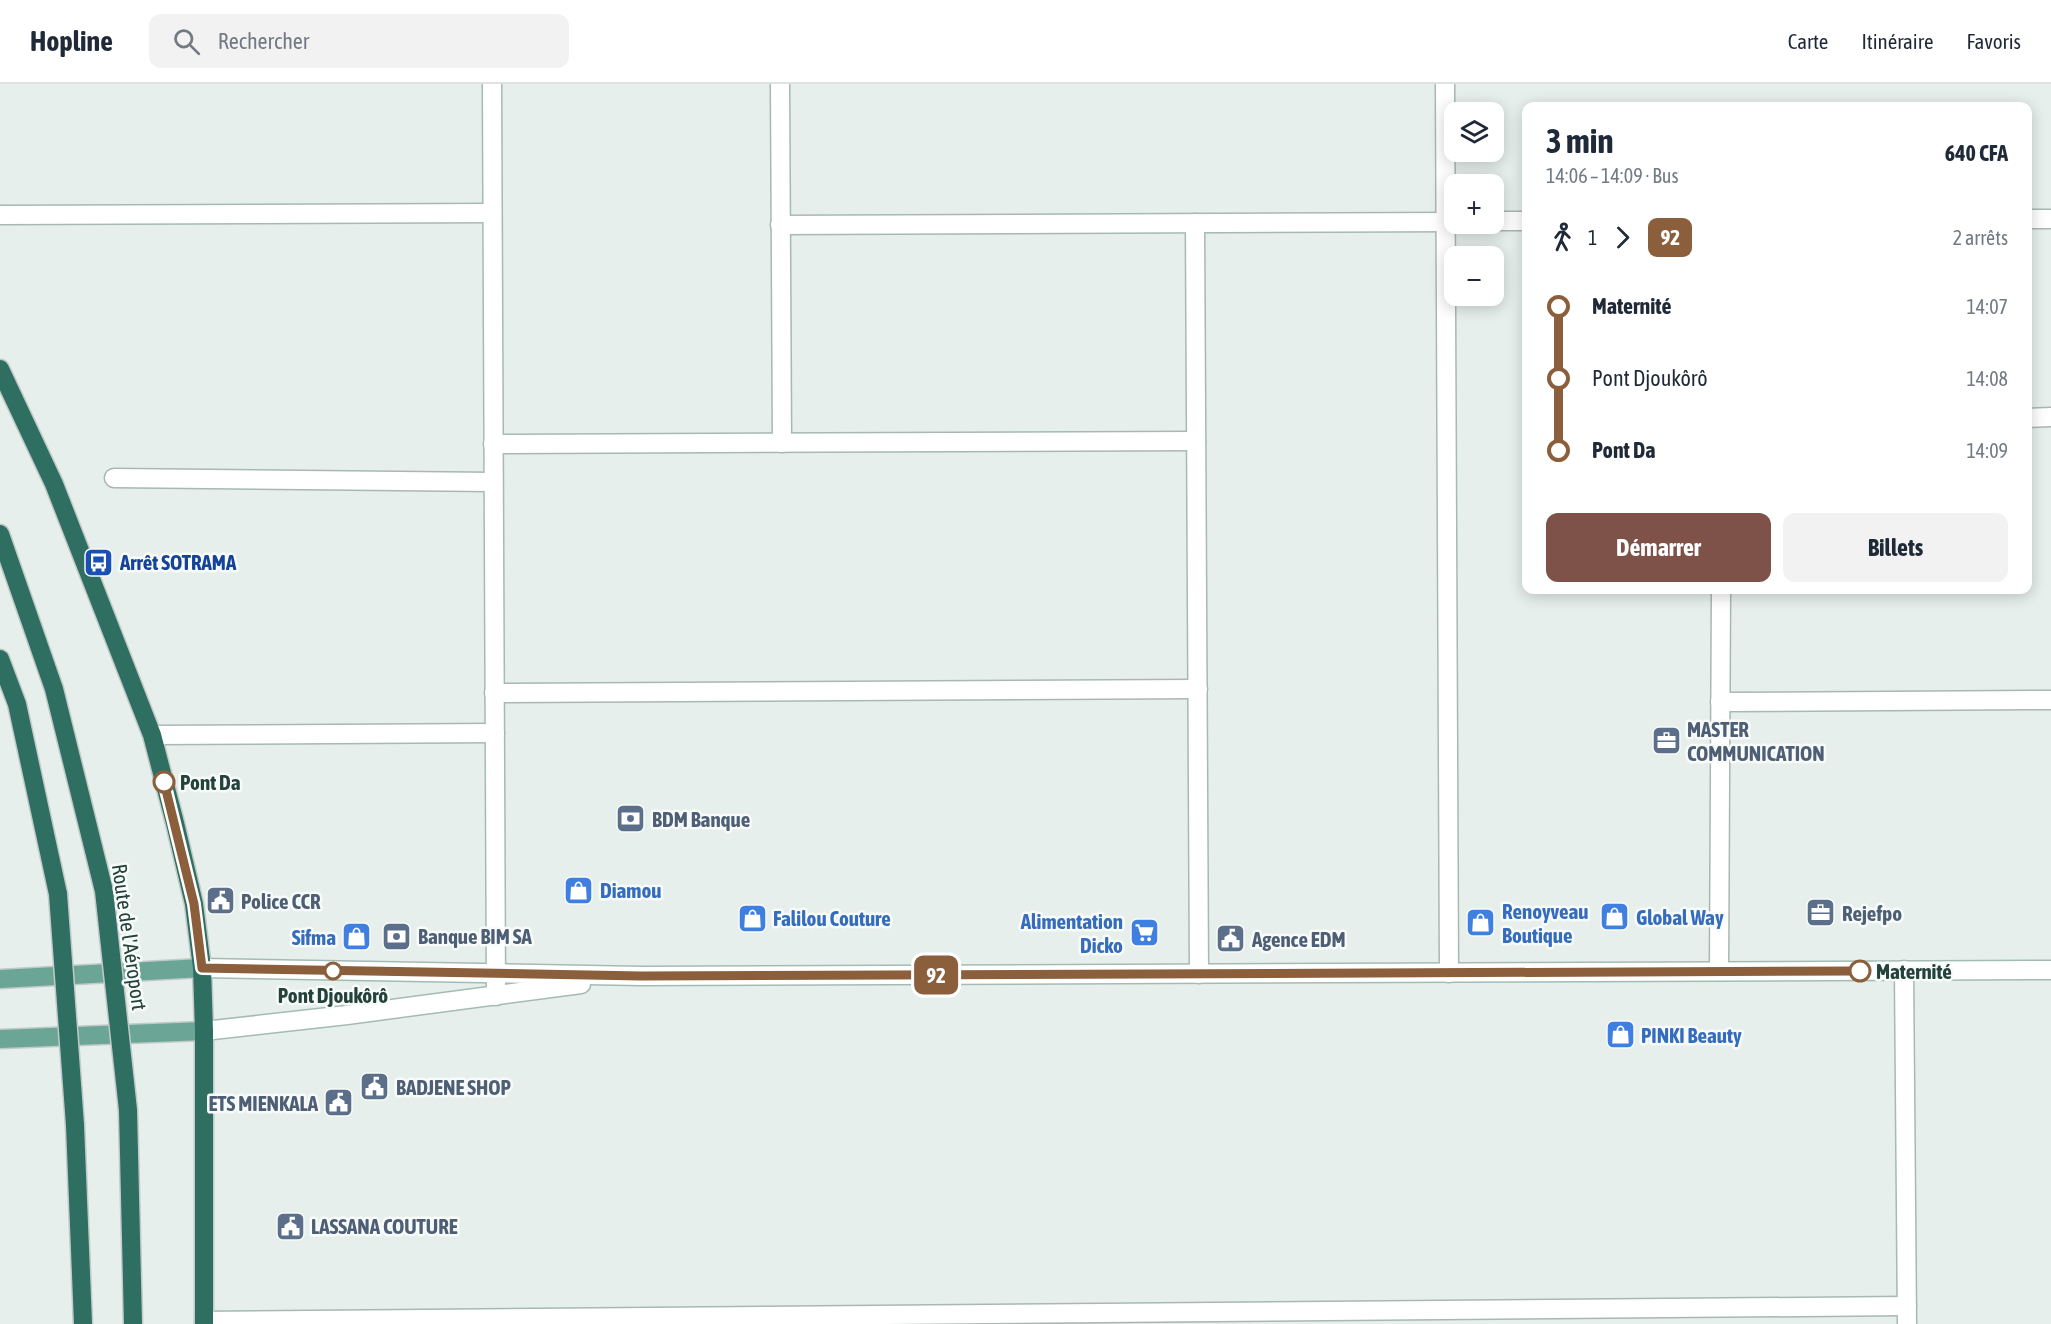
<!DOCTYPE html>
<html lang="fr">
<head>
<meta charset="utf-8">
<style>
  :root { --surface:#fff; --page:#f2f2f3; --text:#1f2937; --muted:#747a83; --line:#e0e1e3; --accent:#7f5249 }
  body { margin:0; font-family:"Asap Condensed",sans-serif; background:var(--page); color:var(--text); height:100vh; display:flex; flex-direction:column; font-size:22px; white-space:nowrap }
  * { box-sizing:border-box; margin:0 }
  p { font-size:20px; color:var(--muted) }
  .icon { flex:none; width:33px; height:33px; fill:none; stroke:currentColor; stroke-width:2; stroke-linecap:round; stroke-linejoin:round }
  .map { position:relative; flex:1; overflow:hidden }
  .sheet { position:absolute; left:1522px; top:18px; width:510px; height:492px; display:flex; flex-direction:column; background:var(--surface); border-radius:12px; box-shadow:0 3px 15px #0003 }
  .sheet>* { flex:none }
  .badge { padding:0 12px; border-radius:9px; font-size:21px; line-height:39px }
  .fabs { position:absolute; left:1444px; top:18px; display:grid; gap:12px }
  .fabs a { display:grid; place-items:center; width:60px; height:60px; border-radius:12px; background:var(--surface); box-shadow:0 3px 15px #0003; font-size:30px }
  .map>.badge { position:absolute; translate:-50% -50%; box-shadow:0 0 0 3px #fff }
  .legs { display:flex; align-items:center; gap:9px; height:66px; padding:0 24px; font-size:20px }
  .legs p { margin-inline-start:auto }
  .overview { display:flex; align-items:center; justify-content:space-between; height:102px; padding:0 24px }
  h1 { font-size:33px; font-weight:700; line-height:45px }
  .primary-button { display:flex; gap:12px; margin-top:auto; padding:12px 24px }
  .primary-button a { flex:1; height:69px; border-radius:12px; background:var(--accent); color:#fff; font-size:24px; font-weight:700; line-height:69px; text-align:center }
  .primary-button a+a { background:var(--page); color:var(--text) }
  ul { padding:0 24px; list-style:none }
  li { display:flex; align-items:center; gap:21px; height:72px; font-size:22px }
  li i { display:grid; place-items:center; width:9px; height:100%; margin:0 8px; background:currentColor }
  li i::after { content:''; width:15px; height:15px; margin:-8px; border:4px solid; border-radius:50%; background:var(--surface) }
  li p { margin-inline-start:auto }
  li:first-child i { background:linear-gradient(#0000 50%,currentColor 0) }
  li:last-child i { background:linear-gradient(currentColor 50%,#0000 0) }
  header { display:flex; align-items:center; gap:36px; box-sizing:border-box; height:84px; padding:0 30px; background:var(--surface); border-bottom:2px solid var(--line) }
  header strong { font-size:28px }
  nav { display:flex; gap:33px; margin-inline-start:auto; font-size:21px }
  .search { width:420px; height:54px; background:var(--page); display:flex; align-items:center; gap:15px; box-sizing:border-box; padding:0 21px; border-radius:12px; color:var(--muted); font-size:22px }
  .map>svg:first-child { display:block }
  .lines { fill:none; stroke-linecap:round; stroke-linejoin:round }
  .street-casing { stroke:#a8b8b2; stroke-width:21 }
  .secondary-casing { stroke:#a4bbb3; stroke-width:21 }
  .primary-casing { stroke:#c2cac8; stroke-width:21 }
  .highway-casing { stroke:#c2cac8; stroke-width:21 }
  .street { stroke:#fff; stroke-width:18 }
  .secondary { stroke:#fff; stroke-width:18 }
  .primary { stroke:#6aa596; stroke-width:18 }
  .highway { stroke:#2f6f62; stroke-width:18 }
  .highway-bridge-casing { stroke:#c2cac8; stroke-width:21; stroke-linecap:butt }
  .highway-bridge { stroke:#2f6f62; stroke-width:18 }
  .line-1-casing { stroke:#fff; stroke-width:14 }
  .line-1 { stroke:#8b5e3c; stroke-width:9 }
  .stop-1-dot { fill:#fff; stroke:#8b5e3c; stroke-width:3 }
  .labels { text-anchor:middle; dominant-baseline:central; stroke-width:5; stroke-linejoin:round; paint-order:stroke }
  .transit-label { font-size:21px; font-weight:bold; fill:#164399; stroke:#f7fbf9; text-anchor:start }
  .service-label { font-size:21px; font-weight:bold; fill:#4e5e75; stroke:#f7fbf9; text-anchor:start }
  .stop-label { font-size:21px; font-weight:bold; fill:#24423a; stroke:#f7fbf9; text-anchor:start }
  .shop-label { font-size:21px; font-weight:bold; fill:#366cbe; stroke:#f7fbf9; text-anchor:start }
  .street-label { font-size:21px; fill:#24423a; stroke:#f7fbf9 }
</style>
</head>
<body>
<header>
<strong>Hopline</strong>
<div class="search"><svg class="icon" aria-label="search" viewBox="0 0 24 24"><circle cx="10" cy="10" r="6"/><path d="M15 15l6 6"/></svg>Rechercher</div>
<nav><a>Carte</a><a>Itinéraire</a><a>Favoris</a></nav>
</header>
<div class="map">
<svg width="2051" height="1240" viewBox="0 0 2051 1240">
  <rect width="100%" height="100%" fill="#e6efeb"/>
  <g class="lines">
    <defs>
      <g id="street">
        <path d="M780,0L782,359"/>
        <path d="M1445,0L1449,889"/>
        <path d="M0,131L492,129"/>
        <path d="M2028,135H2051"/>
        <path d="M1494,137H1527"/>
        <path d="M1195,139L1199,890"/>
        <path d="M780,141L1455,138"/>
        <path d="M2028,334L2051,333"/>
        <path d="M493,360L1196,357"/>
        <path d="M114,394L493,398"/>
        <path d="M494,609L1198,605"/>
        <path d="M1720,618L2051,616"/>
        <path d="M152,651L495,649"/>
        <path d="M1904,886L1907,1240"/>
        <path d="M1719,887L1721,506"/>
        <path d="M204,1237L1907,1222"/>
      </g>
      <g id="secondary">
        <path d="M492,0L496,912"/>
        <path d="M202,884L641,892L2051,886"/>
        <path d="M204,947L347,931L581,900"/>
      </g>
      <g id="primary">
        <path d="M0,895L202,884"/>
        <path d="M0,955L204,947"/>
      </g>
      <g id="highway">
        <path d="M0,285L54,400L152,651L175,739L194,820L202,884L204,947V1240"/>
        <path d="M0,450L54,605L104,807"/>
        <path d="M0,575L17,620L58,810"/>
        <path d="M128,1026L133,1240"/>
        <path d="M75,1041L83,1240"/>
      </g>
    </defs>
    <use href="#street" class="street-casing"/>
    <use href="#secondary" class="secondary-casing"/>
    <use href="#primary" class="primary-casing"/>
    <use href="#highway" class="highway-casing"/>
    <use href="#street" class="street"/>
    <use href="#secondary" class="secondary"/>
    <use href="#primary" class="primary"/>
    <use href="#highway" class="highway"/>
    <defs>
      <g id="highway-bridge">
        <path d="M104,807L128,1026"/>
        <path d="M58,810L75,1041"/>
      </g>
    </defs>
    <use href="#highway-bridge" class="highway-bridge-casing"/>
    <use href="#highway-bridge" class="highway-bridge"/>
  </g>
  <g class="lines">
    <defs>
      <path id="line-1" d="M164,698L194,820L202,884L641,892L1860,887"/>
    </defs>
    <use href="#line-1" class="line-1-casing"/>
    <use href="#line-1" class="line-1"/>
  </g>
  <defs>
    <symbol id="bus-square" viewBox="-11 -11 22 22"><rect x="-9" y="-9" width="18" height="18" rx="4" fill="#1a4fb4" stroke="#f7fbf9"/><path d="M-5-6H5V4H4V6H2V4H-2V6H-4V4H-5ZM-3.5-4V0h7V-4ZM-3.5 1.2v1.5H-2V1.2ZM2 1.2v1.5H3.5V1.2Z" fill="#fff"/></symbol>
    <symbol id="office-square" viewBox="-11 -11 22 22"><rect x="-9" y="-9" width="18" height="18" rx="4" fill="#5c6f8a" stroke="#f7fbf9"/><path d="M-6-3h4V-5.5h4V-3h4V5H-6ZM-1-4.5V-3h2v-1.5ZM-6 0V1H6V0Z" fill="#fff"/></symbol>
    <symbol id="bank-square" viewBox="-11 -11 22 22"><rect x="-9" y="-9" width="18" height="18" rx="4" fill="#5c6f8a" stroke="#f7fbf9"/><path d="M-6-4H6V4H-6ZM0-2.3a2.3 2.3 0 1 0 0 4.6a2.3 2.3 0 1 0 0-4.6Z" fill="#fff"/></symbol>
    <symbol id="shop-square" viewBox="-11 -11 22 22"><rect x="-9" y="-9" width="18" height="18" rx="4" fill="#3f7fe0" stroke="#f7fbf9"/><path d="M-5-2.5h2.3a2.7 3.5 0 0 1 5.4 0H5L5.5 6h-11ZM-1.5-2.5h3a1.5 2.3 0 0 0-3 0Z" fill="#fff"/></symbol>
    <symbol id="civic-square" viewBox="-11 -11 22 22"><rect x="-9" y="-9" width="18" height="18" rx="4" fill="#5c6f8a" stroke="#f7fbf9"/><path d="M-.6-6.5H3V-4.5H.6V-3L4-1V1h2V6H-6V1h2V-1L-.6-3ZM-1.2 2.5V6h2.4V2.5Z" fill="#fff"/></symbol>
    <symbol id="supermarket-square" viewBox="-11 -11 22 22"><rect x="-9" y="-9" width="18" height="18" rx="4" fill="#3f7fe0" stroke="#f7fbf9"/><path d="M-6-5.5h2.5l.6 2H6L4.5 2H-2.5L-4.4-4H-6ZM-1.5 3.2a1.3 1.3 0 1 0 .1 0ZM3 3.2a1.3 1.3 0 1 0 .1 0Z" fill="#fff"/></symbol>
  </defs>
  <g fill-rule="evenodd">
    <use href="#bus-square" x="82" y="462" width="33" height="33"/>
    <use href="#office-square" x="1650" y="640" width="33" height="33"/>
    <use href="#bank-square" x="614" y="718" width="33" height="33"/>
    <use href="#shop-square" x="562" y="790" width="33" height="33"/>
    <use href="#civic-square" x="204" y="800" width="33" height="33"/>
    <use href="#office-square" x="1804" y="812" width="33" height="33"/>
    <use href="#shop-square" x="1598" y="816" width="33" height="33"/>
    <use href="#shop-square" x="736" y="818" width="33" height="33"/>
    <use href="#shop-square" x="1464" y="822" width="33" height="33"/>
    <use href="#supermarket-square" x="1128" y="832" width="33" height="33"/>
    <use href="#bank-square" x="380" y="836" width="33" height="33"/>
    <use href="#shop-square" x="340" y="836" width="33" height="33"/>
    <use href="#civic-square" x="1214" y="838" width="33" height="33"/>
    <use href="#shop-square" x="1604" y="934" width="33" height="33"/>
    <use href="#civic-square" x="358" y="986" width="33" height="33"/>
    <use href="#civic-square" x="322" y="1002" width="33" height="33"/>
    <use href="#civic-square" x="274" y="1126" width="33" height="33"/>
  </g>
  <g class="stop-1-dot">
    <circle cx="164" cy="698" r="10"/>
    <circle cx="333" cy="887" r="8"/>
    <circle cx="1860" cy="887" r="10"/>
  </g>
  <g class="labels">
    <g class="transit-label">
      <text x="120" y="478">Arrêt SOTRAMA</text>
    </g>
    <g class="service-label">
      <text x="1687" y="645">MASTER<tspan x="1687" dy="24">COMMUNICATION</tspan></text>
      <text x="652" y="735">BDM Banque</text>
      <text x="241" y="817">Police CCR</text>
      <text x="1842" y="829">Rejefpo</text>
      <text x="418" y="852">Banque BIM SA</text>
      <text x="1252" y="855">Agence EDM</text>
      <text x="396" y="1003">BADJENE SHOP</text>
      <text x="318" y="1019" text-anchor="end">ETS MIENKALA</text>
      <text x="311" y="1142">LASSANA COUTURE</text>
    </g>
    <g class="stop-label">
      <text x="180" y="698">Pont Da</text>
      <text x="1876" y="887">Maternité</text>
      <text x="333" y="911" text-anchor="middle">Pont Djoukôrô</text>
    </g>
    <g class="shop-label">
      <text x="600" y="806">Diamou</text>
      <text x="1502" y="827">Renoyveau<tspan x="1502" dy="24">Boutique</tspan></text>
      <text x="1636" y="833">Global Way</text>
      <text x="773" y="834">Falilou Couture</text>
      <text x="1123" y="837" text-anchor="end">Alimentation<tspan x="1123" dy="24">Dicko</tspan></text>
      <text x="336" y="853" text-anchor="end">Sifma</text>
      <text x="1641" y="951">PINKI Beauty</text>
    </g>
    <g class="street-label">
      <text transform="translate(130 853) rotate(82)">Route de l'Aéroport</text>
    </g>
  </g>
</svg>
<div class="fabs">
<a><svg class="icon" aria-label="layers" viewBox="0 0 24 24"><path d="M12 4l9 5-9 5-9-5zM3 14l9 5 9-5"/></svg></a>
<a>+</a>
<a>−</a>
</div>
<b class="badge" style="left:936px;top:891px;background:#8b5e3c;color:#fff">92</b>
<section class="sheet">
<div class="overview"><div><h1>3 min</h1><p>14:06 – 14:09 · Bus</p></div><b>640 CFA</b></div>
<div class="legs"><svg class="icon" aria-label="walk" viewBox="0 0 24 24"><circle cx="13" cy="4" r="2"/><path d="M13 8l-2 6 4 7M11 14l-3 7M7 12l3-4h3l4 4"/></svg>1<svg class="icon" aria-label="forward" viewBox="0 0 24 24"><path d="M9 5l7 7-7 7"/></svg><b class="badge" style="background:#8b5e3c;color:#fff">92</b><p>2 arrêts</p></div>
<ul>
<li><i style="color:#8b5e3c"></i><b>Maternité</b><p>14:07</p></li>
<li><i style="color:#8b5e3c"></i><span>Pont Djoukôrô</span><p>14:08</p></li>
<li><i style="color:#8b5e3c"></i><b>Pont Da</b><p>14:09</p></li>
</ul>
<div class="primary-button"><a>Démarrer</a><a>Billets</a></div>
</section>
</div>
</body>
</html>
